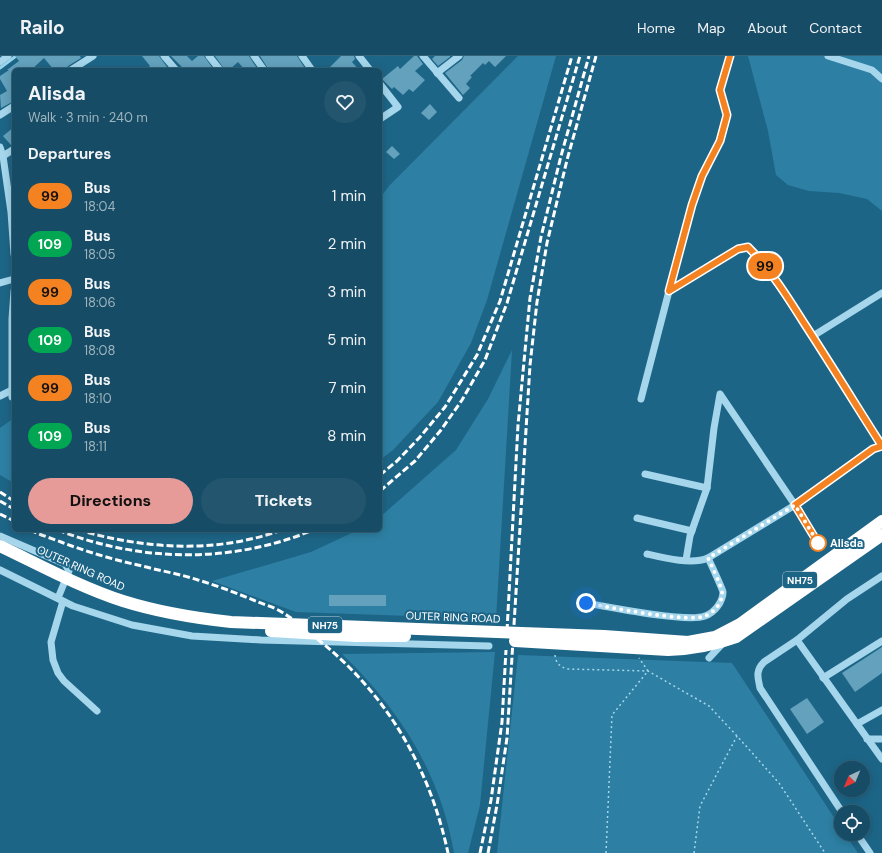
<!DOCTYPE html>
<html lang="en">
<head>
<meta charset="utf-8">
<style>
  :root { --surface:#164c65; --page:#23566e; --text:#f1f3f6; --muted:#9eb4bf; --line:#356379; --accent:#e69b98 }
  body { margin:0; font-family:"DM Sans",sans-serif; background:var(--page); color:var(--text); height:100vh; display:flex; flex-direction:column; font-size:15px; white-space:nowrap }
  * { box-sizing:border-box; margin:0 }
  p { font-size:13px; color:var(--muted) }
  .icon { flex:none; width:22px; height:22px; fill:none; stroke:currentColor; stroke-width:2; stroke-linecap:round; stroke-linejoin:round }
  .map { position:relative; flex:1; overflow:hidden }
  .sheet { position:absolute; left:12px; top:12px; width:370px; height:464px; display:flex; flex-direction:column; background:var(--surface); border-radius:6px; box-shadow:0 2px 10px #0003,0 0 0 1px var(--line) }
  .sheet>* { flex:none }
  .badge { padding:0 8px; border-radius:13px; font-size:14px; line-height:26px }
  .needle { width:26px; rotate:224deg }
  .tools { position:absolute; left:834px; top:705px; display:grid; gap:8px }
  .tools a { display:grid; place-items:center; width:36px; height:36px; border-radius:50%; background:var(--surface); box-shadow:0 2px 10px #0003,0 0 0 1px var(--line); font-size:20px }
  .you { position:absolute; width:20px; height:20px; margin:-10px; border:3px solid #fff; border-radius:50%; background:#1a73e8; box-shadow:0 0 0 6px #1a73e833 }
  .map>.badge { position:absolute; translate:-50% -50%; box-shadow:0 0 0 2px #fff }
  h2 { padding:0 16px; font-size:15px; line-height:36px }
  .round { display:grid; place-items:center; flex:none; width:42px; height:42px; border-radius:21px; background:var(--page) }
  .overview { display:flex; align-items:center; justify-content:space-between; height:68px; padding:0 16px }
  h1 { font-size:19px; font-weight:800; line-height:30px }
  .primary-button { display:flex; gap:8px; margin-top:auto; padding:8px 16px }
  .primary-button a { flex:1; height:46px; border-radius:24px; background:var(--accent); color:#111; font-size:16px; font-weight:800; line-height:46px; text-align:center }
  .primary-button a+a { background:var(--page); color:var(--text) }
  ul { padding:0; list-style:none }
  li { display:flex; align-items:center; gap:12px; height:48px; padding:0 16px }
  li div { flex:1 }
  li b { display:block; font-size:15px }
  li em { font-style:normal }
  li .badge { min-width:44px; font-weight:700; text-align:center }
  header { display:flex; align-items:center; gap:24px; box-sizing:border-box; height:56px; padding:0 20px; background:var(--surface); border-bottom:1px solid var(--line) }
  header strong { font-size:19px }
  nav { display:flex; gap:22px; margin-inline-start:auto; font-size:14px }
  .map>svg:first-child { display:block }
  .green { fill:#2d7fa3 }
  .lines { fill:none; stroke-linecap:round; stroke-linejoin:round }
  .stream { stroke:#99d5ed; stroke-width:3 }
  .building { fill:#63a1bc }
  .path { stroke:#a5d6eb; stroke-width:1.5; stroke-dasharray:2 3; stroke-linecap:butt }
  .minor { stroke:#a5d6eb; stroke-width:7 }
  .highway { stroke:#fff; stroke-width:12 }
  .rail { stroke:#fff; stroke-width:3; stroke-dasharray:7 3; stroke-linecap:butt }
  .line-casing { stroke:#fff; stroke-width:9 }
  .line { stroke:#f58220; stroke-width:6 }
  .walk { stroke:#fff; stroke-width:4; stroke-dasharray:0 7.2 }
  .stop-dot { fill:#fff; stroke:#f58220; stroke-width:2 }
  .labels { text-anchor:middle; dominant-baseline:central; stroke-width:4; stroke-linejoin:round; paint-order:stroke }
  .shield { fill:#1d6587; stroke:#bbd1db; stroke-width:1 }
  .shield-label { font-size:10px; font-weight:bold; fill:#fff }
  .stop-label { font-size:11px; font-weight:bold; fill:#fff; stroke:#1d6587; text-anchor:start }
  .street-label { font-size:11px; fill:#fff; stroke:#1d6587 }
</style>
</head>
<body>
<header>
<strong>Railo</strong>
<nav><a>Home</a><a>Map</a><a>About</a><a>Contact</a></nav>
</header>
<div class="map">
<svg width="882" height="797" viewBox="0 0 882 797">
  <rect width="100%" height="100%" fill="#1d6587"/>
  <g class="green">
    <path d="M518,0H556L487,244L471,287L438,346L393,394L380,404V142L389,130Z"/>
    <path d="M748,0H882V155L867,143L839,137L809,135L788,129L776,119L768,75Z"/>
    <path d="M512,294L496,563L296,556L212,525L311,496L358,474H380V461L456,394L488,343Z"/>
    <path d="M14,362V427L0,419V372Z"/>
    <path d="M495,596L480,749L468,797H454C441,719 399,652 342,598Z"/>
    <path d="M518,599L732,607L841,772V778H845L858,797H497Z"/>
  </g>
  <g class="lines">
    <path class="stream" d="M0,12L16,0"/>
  </g>
  <g class="building">
    <path d="M15,0H80L81,2L68,10L66,14H54L44,2L31,14H14V45L1,52L0,39L7,35L0,23V20L9,14H7L19,5Z"/>
    <path d="M142,0H159L167,11L164,14H146L150,10Z"/>
    <path d="M171,0H187L192,5L198,0H204L214,14H185Z"/>
    <path d="M215,0H249L258,14H245L238,6L229,14H225Z"/>
    <path d="M260,0H297L306,14H269Z"/>
    <path d="M341,0H354L355,3L352,6L359,14H327Z"/>
    <path d="M414,0H417L423,8L415,15L425,24L413,36L409,33L403,39L394,31L392,33L382,23L398,10L400,13Z"/>
    <path d="M435,0H450V1L438,10L432,3Z"/>
    <path d="M464,0H506L495,11L489,5L485,9L483,7L470,20L472,21L466,28L470,32L463,39L445,17L462,4Z"/>
    <path d="M430,48L437,56L429,64L421,57Z"/>
    <path d="M14,71V88L11,89L3,80Z"/>
    <path d="M392,90L400,98L394,103L386,96Z"/>
    <rect x="329" y="539" width="57" height="11"/>
    <path d="M882,591V617L855,636L842,617Z"/>
    <path d="M807,642L824,666L807,678L790,653Z"/>
  </g>
  <g class="lines">
    <g class="path">
      <path d="M555,599C556,607 559,610 567,613L648,615L709,650L737,680L779,727L825,797"/>
      <path d="M606,797L612,659L648,615L639,602"/>
      <path d="M694,797L700,750L737,680"/>
    </g>
    <g class="minor">
      <path d="M164,0L176,14"/>
      <path d="M209,0L220,14"/>
      <path d="M254,0L264,14"/>
      <path d="M302,0L312,14"/>
      <path d="M359,0L370,14"/>
      <path d="M423,0L459,42"/>
      <path d="M828,0L872,14L882,23"/>
      <path d="M0,6L8,0"/>
      <path d="M71,14L93,0"/>
      <path d="M437,17L459,0"/>
      <path d="M380,28L398,51L380,63"/>
      <path d="M0,59L14,50"/>
      <path d="M0,91L3,100L11,156L14,198"/>
      <path d="M3,100L14,93"/>
      <path d="M0,227L14,223"/>
      <path d="M14,235L12,263V341L14,340"/>
      <path d="M669,235L692,149L702,120L720,85L727,59L720,34L730,0"/>
      <path d="M813,280L882,237"/>
      <path d="M0,340L12,334"/>
      <path d="M641,343L669,235L738,193L748,191C769,212 785,239 802,264C829,306 855,348 882,390"/>
      <path d="M645,418L707,432"/>
      <path d="M637,462L692,475"/>
      <path d="M0,480L65,508L69,515L58,542"/>
      <path d="M647,498C664,502 692,509 708,502L795,449L873,393L882,390"/>
      <path d="M686,504L690,480L707,432L714,372L720,338L795,449L818,487"/>
      <path d="M0,514L73,550L132,569L192,580L261,584L489,590"/>
      <path d="M63,545L51,586L53,604L58,617L64,625L97,655"/>
      <path d="M586,547C608,551 688,567 705,560C714,557 723,546 723,536C722,532 711,508 708,502"/>
      <path d="M797,584L882,703"/>
      <path d="M709,602L723,587"/>
      <path d="M823,622L882,585"/>
      <path d="M857,668L882,654"/>
      <path d="M867,683H882"/>
      <path d="M842,756L760,632C758,622 755,615 764,606L797,584L847,543L882,520"/>
      <path d="M857,778L870,797"/>
    </g>
    <g class="highway">
      <path d="M0,490C40,509 80,531 123,545C158,556 194,562 231,566L604,580L688,586L715,581L740,568L882,465"/>
      <path d="M271,575L356,580H405"/>
      <path d="M515,585L668,594C692,593 714,589 736,581L882,479"/>
    </g>
    <g class="rail">
      <path d="M380,419L397,405L420,381L445,351L477,299L500,245L572,0"/>
      <path d="M380,435L415,405L441,374L462,344L485,304L507,247L580,0"/>
      <path d="M0,436L14,445"/>
      <path d="M0,445L14,453"/>
      <path d="M0,458L14,465"/>
      <path d="M30,474C40,479 51,482 61,486C87,496 115,504 142,510C161,515 180,518 198,524C218,530 239,538 258,546C265,549 273,551 280,555C295,564 308,575 321,586C388,640 430,713 448,797"/>
      <path d="M58,474C139,506 232,508 313,474"/>
      <path d="M78,474C146,493 214,498 282,474"/>
      <path d="M507,575L518,369L530,242L541,181L561,100L589,0"/>
      <path d="M480,797L491,744L502,666L506,594"/>
      <path d="M488,797L497,749L507,682L530,309L537,246L547,187L567,104L596,0"/>
    </g>
  </g>
  <g class="lines">
    <defs>
      <path id="line" d="M730,0L720,34L727,59L720,85L702,120L692,149L669,235L738,193L748,191C770,213 787,240 804,267C830,307 856,349 882,390L873,393L795,449L818,487"/>
    </defs>
    <use href="#line" class="line-casing"/>
    <use href="#line" class="line"/>
    <path class="walk" d="M586,547C608,551 688,567 705,560C714,557 723,546 722,536C722,532 711,508 708,502L795,449L818,487"/>
  </g>
  <circle class="stop-dot" cx="818" cy="487" r="8"/>
  <g class="labels">
    <g class="shield">
      <rect x="783" y="516" width="34" height="16" rx="3"/>
      <rect x="308" y="561" width="34" height="16" rx="3"/>
    </g>
    <g class="shield-label">
      <text x="800" y="524">NH75</text>
      <text x="325" y="569">NH75</text>
    </g>
    <g class="stop-label">
      <text x="830" y="487">Alisda</text>
    </g>
    <g class="street-label">
      <text transform="translate(81 512) rotate(24)">OUTER RING ROAD</text>
      <text transform="translate(453 561) rotate(2)">OUTER RING ROAD</text>
    </g>
  </g>
</svg>
<div class="tools">
<a><svg class="needle" viewBox="-14 -14 28 28"><path d="M0-13l5 13h-10z" fill="#e53935"/><path d="M0 13l5-13h-10z" fill="#9eb4bf"/></svg></a>
<a><svg class="icon" aria-label="locate" viewBox="0 0 24 24"><circle cx="12" cy="12" r="6"/><path d="M12 2v4M12 18v4M2 12h4M18 12h4"/></svg></a>
</div>
<div class="you" style="left:586px;top:547px"></div>
<b class="badge" style="left:765px;top:210px;background:#f58220;color:#111">99</b>
<section class="sheet">
<div class="overview"><div><h1>Alisda</h1><p>Walk · 3 min · 240 m</p></div><a class="round"><svg class="icon" aria-label="heart" viewBox="0 0 24 24"><path d="M12 20l-8-8c-3-5 5-10 8-4 3-6 11-1 8 4z"/></svg></a></div>
<h2>Departures</h2>
<ul>
<li><span class="badge" style="background:#f58220;color:#111">99</span><div><b>Bus</b><p>18:04</p></div><em>1 min</em></li>
<li><span class="badge" style="background:#00a651;color:#fff">109</span><div><b>Bus</b><p>18:05</p></div><em>2 min</em></li>
<li><span class="badge" style="background:#f58220;color:#111">99</span><div><b>Bus</b><p>18:06</p></div><em>3 min</em></li>
<li><span class="badge" style="background:#00a651;color:#fff">109</span><div><b>Bus</b><p>18:08</p></div><em>5 min</em></li>
<li><span class="badge" style="background:#f58220;color:#111">99</span><div><b>Bus</b><p>18:10</p></div><em>7 min</em></li>
<li><span class="badge" style="background:#00a651;color:#fff">109</span><div><b>Bus</b><p>18:11</p></div><em>8 min</em></li>
</ul>
<div class="primary-button"><a>Directions</a><a>Tickets</a></div>
</section>
</div>
</body>
</html>
